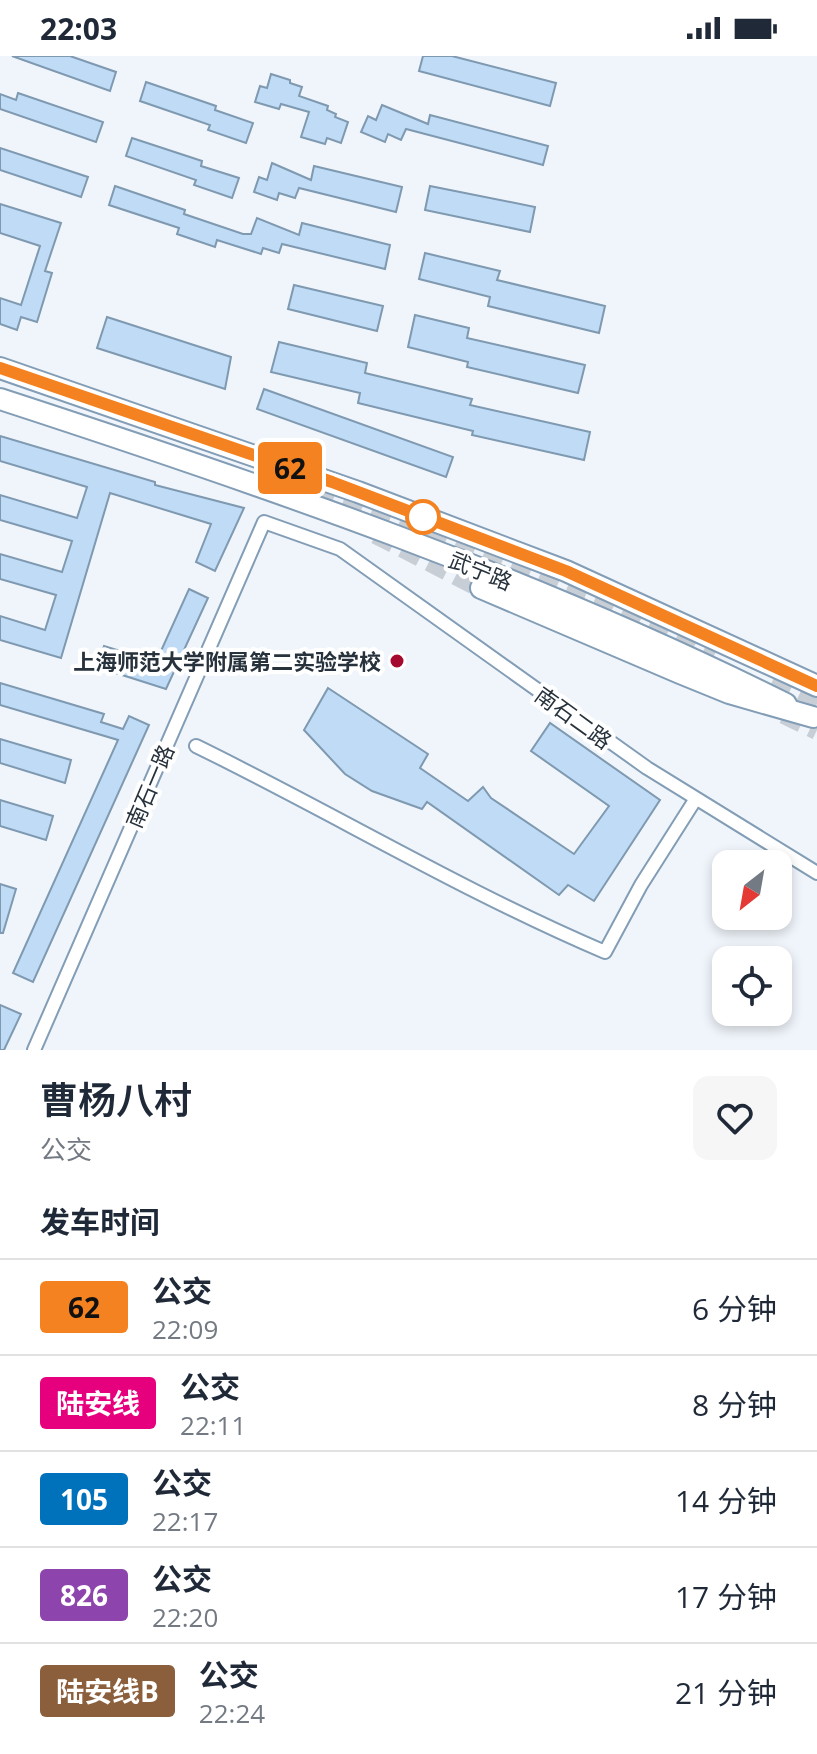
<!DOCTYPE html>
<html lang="zh">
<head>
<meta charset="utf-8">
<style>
  :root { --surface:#fff; --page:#f6f6f7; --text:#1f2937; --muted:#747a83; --line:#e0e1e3 }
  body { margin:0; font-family:"Open Sans","Noto Sans SC",sans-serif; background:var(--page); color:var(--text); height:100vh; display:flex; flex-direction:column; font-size:30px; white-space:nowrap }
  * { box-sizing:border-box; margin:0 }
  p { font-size:26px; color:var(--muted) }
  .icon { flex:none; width:44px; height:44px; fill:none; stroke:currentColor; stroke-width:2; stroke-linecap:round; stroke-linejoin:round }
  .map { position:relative; height:994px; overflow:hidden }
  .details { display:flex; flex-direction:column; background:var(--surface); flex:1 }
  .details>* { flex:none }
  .badge { padding:0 16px; border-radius:6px; font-size:28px; line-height:52px }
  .needle { width:52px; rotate:211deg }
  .buttons { position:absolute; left:712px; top:794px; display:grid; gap:16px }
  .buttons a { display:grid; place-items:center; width:80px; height:80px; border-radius:16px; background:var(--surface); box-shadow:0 4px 12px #0003; font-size:40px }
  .map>.badge { position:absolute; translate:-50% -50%; box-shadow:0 0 0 4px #fff }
  h2 { padding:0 40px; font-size:30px; line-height:72px }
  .round { display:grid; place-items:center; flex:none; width:84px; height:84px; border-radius:16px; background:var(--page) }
  .headline { display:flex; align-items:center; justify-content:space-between; height:136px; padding:0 40px }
  h1 { font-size:38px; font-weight:600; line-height:60px }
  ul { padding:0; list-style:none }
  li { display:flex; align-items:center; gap:24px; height:96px; padding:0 40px; border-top:2px solid var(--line) }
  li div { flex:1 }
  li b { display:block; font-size:30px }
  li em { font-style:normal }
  li .badge { min-width:88px; font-weight:700; text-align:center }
  .status { display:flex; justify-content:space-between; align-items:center; height:56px; padding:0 40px; background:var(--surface); direction:ltr }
  .status svg { height:22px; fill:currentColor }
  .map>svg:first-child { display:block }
  .building { fill:#bfdbf5; stroke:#7e99b0; stroke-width:2 }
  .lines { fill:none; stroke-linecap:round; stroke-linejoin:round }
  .trunk-tunnel { stroke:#c8ced5; stroke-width:20; stroke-dasharray:20 10; stroke-linecap:butt }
  .minor-casing { stroke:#829db5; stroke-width:16 }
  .primary-casing { stroke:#829db5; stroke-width:24 }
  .trunk-casing { stroke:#829db5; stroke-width:24 }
  .minor { stroke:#fff; stroke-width:12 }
  .primary { stroke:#fff; stroke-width:20 }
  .trunk { stroke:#fff; stroke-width:20 }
  .line-casing { stroke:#fff; stroke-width:18 }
  .line { stroke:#f58220; stroke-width:12 }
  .stop-dot { fill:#fff; stroke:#f58220; stroke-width:4 }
  .poi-dot { fill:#a50a2e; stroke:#fff; stroke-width:3 }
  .labels { text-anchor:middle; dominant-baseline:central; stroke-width:8; stroke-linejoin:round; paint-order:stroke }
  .street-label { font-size:22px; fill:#27323c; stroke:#fff }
  .poi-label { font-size:22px; font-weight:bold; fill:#27323c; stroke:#fff; text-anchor:end }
</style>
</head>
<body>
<div class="status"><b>22:03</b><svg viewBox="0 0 49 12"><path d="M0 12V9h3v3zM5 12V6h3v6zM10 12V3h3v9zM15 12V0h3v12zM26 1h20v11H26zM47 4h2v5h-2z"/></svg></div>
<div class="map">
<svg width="817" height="994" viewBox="0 0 817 994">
  <rect width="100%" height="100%" fill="#f0f5fb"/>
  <g class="building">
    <path d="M12,0H70L116,16L110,35Z"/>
    <path d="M423,0H452L556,27L550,50L419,15Z"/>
    <path d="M271,18L290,24V27L302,31L299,40L328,50L327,54L336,58L335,61L348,66L341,87L327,82L325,88L301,81L309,56L281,48L279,53L255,46L260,30L267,32Z"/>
    <path d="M146,26L216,50L215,54L253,67L246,87L208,74L210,69L140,45Z"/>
    <path d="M18,37L103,66L96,86L0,53V38L16,44Z"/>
    <path d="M382,49L428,68L430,59L548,90L543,109L406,73L401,84L388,78L385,86L361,76L368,60L376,64Z"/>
    <path d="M132,82L202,105L201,110L239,122L232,142L194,129L196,124L126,100Z"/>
    <path d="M0,92L88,121L81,141L0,114Z"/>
    <path d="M272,107L311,124L314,110L402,131L396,156L299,132L295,142L279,137L277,144L254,136L259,121L267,124Z"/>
    <path d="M115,130L185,154L184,158L243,178H251L257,162L299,179L302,167L390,189L385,213L282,188L279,197L263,192L261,198L217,184L215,191L177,178L179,172L109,149Z"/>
    <path d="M430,130L535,151L530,176L425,154Z"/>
    <path d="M0,148L61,167L45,215L52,217L37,266L21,261L17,274L0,268V242L21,249L40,190L0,177Z"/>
    <path d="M425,197L500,215L497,224L605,250L599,277L488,250L490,241L419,223Z"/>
    <path d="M294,229L383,250L377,275L288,253Z"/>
    <path d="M415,259L469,272L467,282L585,309L578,337L467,311L468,306L408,291Z"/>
    <path d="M107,261L231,301L225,333L97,292Z"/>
    <path d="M279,286L367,307L365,317L472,343L470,349L590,376L584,404L472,379L473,375L358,347L360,337L271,316Z"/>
    <path d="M264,333L453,401L446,421L257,353Z"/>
    <path d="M0,380L155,426V429L244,452L215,515L196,506L211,468L110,437L61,602L0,584V560L45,574L56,539L0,523V498L62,516L72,485L0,464V439L77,462L87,431L0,405Z"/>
    <path d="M189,533L208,542L166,633L97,611L104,590L156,606Z"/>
    <path d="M0,627L104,658L101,666L123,673L129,660L149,669L33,926L13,917L118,684L0,649Z"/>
    <path d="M328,632L428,698L420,712L468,745L483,731L491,742L574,798L609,750L531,695L550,667L660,744L594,845L568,829L559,839L427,746L422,753L372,735L345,718L304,674Z"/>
    <path d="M0,683L71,704L65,727L0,707Z"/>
    <path d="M0,744L53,760L46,784L0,770Z"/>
    <path d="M0,828L16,833L3,877H0Z"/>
    <path d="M0,949L21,958L4,994H0Z"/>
  </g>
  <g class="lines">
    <g class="trunk-tunnel">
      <path d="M260,411L601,547L713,602"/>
      <path d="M376,478L481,532"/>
      <path d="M770,630L817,653"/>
      <path d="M784,658L817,674"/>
    </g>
    <defs>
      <g id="minor">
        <path d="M196,690C333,757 464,836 605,896L641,829L695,744"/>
        <path d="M34,994L264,466L340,493L647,712L817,817"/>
      </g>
      <g id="primary">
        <path d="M0,312L358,436L566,515L817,630"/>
        <path d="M0,343C267,430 534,522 786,648"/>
      </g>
      <path id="trunk" d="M481,532L680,617L729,637L813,661"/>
    </defs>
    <use href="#minor" class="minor-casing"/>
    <use href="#primary" class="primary-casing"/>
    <use href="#trunk" class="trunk-casing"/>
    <use href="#minor" class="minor"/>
    <use href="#primary" class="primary"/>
    <use href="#trunk" class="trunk"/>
  </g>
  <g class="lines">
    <defs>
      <path id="line" d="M0,312L332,426L566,515L817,630"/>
    </defs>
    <use href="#line" class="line-casing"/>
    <use href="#line" class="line"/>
  </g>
  <circle class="stop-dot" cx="423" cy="461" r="16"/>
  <circle class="poi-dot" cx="397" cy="605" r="8"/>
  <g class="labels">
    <g class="street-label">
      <text transform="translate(481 514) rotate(22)">武宁路</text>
      <text transform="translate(574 661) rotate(36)">南石二路</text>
      <text transform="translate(149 730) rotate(-67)">南石一路</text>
    </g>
    <g class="poi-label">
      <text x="381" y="605">上海师范大学附属第二实验学校</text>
    </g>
  </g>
</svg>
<div class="buttons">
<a><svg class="needle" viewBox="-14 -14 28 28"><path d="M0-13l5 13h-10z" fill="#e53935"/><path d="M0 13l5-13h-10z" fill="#747a83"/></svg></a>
<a><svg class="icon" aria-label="locate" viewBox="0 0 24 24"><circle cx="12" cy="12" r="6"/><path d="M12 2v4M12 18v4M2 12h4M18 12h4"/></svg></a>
</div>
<b class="badge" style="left:290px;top:412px;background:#f58220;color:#111">62</b>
</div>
<section class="details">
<div class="headline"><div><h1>曹杨八村</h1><p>公交</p></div><a class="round"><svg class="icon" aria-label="heart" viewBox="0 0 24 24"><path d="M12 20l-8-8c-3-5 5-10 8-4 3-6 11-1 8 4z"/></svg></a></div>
<h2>发车时间</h2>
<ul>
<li><span class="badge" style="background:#f58220;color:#111">62</span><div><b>公交</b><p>22:09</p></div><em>6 分钟</em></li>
<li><span class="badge" style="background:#e6007e;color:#fff">陆安线</span><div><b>公交</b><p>22:11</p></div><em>8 分钟</em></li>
<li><span class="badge" style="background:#0072bc;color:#fff">105</span><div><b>公交</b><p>22:17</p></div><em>14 分钟</em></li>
<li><span class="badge" style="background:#8e44ad;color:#fff">826</span><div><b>公交</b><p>22:20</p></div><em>17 分钟</em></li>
<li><span class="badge" style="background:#8b5e3c;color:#fff">陆安线B</span><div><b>公交</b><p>22:24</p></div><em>21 分钟</em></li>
</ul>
</section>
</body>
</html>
